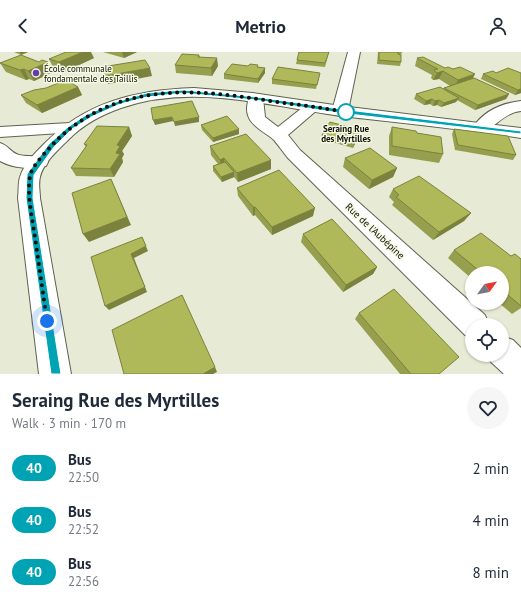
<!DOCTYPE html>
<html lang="en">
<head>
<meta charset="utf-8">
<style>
  :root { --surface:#fff; --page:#f6f6f7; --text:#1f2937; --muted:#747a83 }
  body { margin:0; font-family:"PT Sans",sans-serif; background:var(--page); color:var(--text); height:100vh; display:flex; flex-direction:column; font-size:15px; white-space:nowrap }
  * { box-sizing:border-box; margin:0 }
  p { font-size:13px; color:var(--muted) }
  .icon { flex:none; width:22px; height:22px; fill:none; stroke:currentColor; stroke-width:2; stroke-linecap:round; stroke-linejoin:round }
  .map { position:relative; height:322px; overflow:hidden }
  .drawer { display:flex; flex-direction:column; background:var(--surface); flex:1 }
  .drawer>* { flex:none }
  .badge { padding:0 8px; border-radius:13px; font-size:14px; line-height:26px }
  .needle { width:26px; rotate:57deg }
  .tools { position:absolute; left:465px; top:214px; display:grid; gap:8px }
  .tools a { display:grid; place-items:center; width:44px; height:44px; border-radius:50%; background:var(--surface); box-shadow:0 1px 3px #0004; font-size:20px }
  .you { position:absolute; width:20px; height:20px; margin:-10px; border:3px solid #fff; border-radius:50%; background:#1a73e8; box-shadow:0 0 0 6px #1a73e833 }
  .map>.badge { position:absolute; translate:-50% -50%; box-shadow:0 0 0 2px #fff }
  .round { display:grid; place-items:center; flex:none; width:42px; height:42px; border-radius:21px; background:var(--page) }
  .head { display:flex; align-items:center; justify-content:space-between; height:68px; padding:0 12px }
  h1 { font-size:19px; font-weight:800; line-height:30px }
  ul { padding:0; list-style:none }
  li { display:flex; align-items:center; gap:12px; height:52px; padding:0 12px }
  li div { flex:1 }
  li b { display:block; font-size:15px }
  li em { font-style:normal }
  li .badge { min-width:44px; font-weight:700; text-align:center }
  header { display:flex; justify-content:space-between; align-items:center; height:52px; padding:0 12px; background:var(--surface); font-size:18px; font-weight:800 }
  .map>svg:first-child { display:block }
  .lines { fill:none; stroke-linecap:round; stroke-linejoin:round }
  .street-casing { stroke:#5f624f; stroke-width:2 }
  .secondary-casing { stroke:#5f624f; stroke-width:2 }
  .street { fill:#fff; fill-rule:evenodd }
  .secondary { fill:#fff; fill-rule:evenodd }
  .wall { fill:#969f4d }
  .shaded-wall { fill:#7a823e }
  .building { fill:#afb959; stroke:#7a823e }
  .line { fill:#00a3b4; stroke:#fff }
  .walk { stroke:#0e0f08; stroke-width:4; stroke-dasharray:0 7.2 }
  .poi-dot { fill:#683ab2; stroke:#f5f8e2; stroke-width:1.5 }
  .stop-dot { fill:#fff; stroke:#00a3b4; stroke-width:2 }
  .labels { text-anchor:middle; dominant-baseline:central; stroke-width:3; stroke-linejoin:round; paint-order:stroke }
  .far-poi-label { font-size:9px; fill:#0e0f08; stroke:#f5f8e2; text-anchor:start }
  .far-stop-label { font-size:9px; font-weight:bold; fill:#0e0f08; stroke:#f5f8e2 }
  .street-label { font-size:10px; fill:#0e0f08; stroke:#f5f8e2 }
</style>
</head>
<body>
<header><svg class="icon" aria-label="back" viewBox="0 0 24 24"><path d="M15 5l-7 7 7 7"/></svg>Metrio<svg class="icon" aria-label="person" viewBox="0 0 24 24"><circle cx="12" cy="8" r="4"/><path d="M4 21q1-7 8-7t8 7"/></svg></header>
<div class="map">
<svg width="521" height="322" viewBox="0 0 521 322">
  <rect width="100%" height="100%" fill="#e7ebd5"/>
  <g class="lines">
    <defs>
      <g id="street">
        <path d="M348,0H360L348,59L346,62L340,64L334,62L332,59Z"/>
        <path d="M256,42L261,43L263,46L265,65L278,75L307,52L312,50L317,52L320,55L317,58L288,83L300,98L485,263L489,273H472V286L465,283L288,106C283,100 279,94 274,88C263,78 246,73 247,55C248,50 248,46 251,43Z"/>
        <path d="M521,49V59C500,61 492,83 475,79L473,75C484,59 502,51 521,49Z"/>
        <path d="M70,71L76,72L78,76L76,80L0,85V75Z"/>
        <path d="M0,91C9,94 11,101 19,103C28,105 37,103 46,106L48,110L46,114C31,118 13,116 0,109Z"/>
        <path d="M502,284L513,288L521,296V322H504L491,310L488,303H502Z"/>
      </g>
      <path id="secondary" d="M194,36L253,41L341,54L521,76V86C461,77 401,71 341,64C268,54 193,31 121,56C101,63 84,72 69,87C59,97 43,111 40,125C38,132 40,139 40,146L71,322H39L18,146C19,139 18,131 20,125C24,112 35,101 43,93C85,50 135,38 194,36Z"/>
    </defs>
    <use href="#street" class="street-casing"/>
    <use href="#secondary" class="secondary-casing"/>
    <use href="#street" class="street"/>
    <use href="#secondary" class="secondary"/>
  </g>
  <g class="wall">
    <path d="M14,0H28L21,3Z"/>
    <path d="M103,0H137L124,6Z"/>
    <path d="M299,0H329L325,15L296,12Z"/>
    <path d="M378,0H402L401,3V10L400,14L377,12Z"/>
    <path d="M199,3L200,5L218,14L212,24L176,21L175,13Z"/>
    <path d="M94,6L64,20L54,17L49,7Z"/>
    <path d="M417,6L445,16L453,17L474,26L509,42L506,47L475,58L457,48L456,50L441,55L437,53L433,54L430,52L424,53L414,47L416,42L443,37L444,36L450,34L439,27L433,28L431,26L432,23L415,14Z"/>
    <path d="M0,11L53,20L34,29L29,27L26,28L6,20Z"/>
    <path d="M258,15L265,16V21L258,31L224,27V22Z"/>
    <path d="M496,21H521V41L515,43L481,27L483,22Z"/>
    <path d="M319,25L316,37L272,32V27Z"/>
    <path d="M78,35L82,43L42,61L26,51L21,43Z"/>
    <path d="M201,73L239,82L213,90L202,78Z"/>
    <path d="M129,75L132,84L122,99L124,102L122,106L123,110L114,125L76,124L71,116L86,95L84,92Z"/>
    <path d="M392,75L417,81L443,102L439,111L389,103V84Z"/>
    <path d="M454,77L516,103L513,108L455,98L452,82Z"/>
    <path d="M360,78L359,83L353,96L321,87L322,83Z"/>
    <path d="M210,94L271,117L238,130L234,125L222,130L213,119V114L218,112L211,103Z"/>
    <path d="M345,106L397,116L393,125L369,137L343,115Z"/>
    <path d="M237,136L313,164L272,183L255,163L253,164L238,144Z"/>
    <path d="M393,137L471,161L464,169L433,188L392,153L394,150L389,145Z"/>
    <path d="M303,182L377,215L373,222L343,240L301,190Z"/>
    <path d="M454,198L511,204L521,207V256L512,262L499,251H502V221H472V227L448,206Z"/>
    <path d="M359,261L439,322H400L355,267Z"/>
  </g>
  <g class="shaded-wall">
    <path d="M20,0H28L21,3Z"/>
    <path d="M83,0H91L94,6L64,20L59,10Z"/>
    <path d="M122,0H137L124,6Z"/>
    <path d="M217,6L218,14L212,24L211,16Z"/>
    <path d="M48,10L53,20L34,29L28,19Z"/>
    <path d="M150,16L152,24L131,28L108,32L105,24Z"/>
    <path d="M265,16V21L258,31V27Z"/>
    <path d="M24,17L29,27L26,28L20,18Z"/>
    <path d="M443,19L439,27L433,28L437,21Z"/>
    <path d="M475,22L471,30L454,36L458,28Z"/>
    <path d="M78,35L82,43L42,61L37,53Z"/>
    <path d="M521,37V41L515,43L518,38Z"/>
    <path d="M509,42L506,47L475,58L478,53Z"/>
    <path d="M459,46L456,50L441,55L444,51Z"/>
    <path d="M432,47L430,52L424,53L426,49Z"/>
    <path d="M439,48L437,53L433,54L435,49Z"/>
    <path d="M172,65L173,69L155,73L153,68Z"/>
    <path d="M199,65V70L175,74L174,70Z"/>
    <path d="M129,75L132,84L122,99L124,102L122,106L123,110L114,125L110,117L116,101L117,93Z"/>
    <path d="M239,77V82L213,90V86Z"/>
    <path d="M360,78L359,83L353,96L354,91Z"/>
    <path d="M224,106L225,115L221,116L220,108Z"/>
    <path d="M271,108V117L238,130L237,121Z"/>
    <path d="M397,116L393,125L369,137L372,128Z"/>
    <path d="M234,120V125L222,130L221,125Z"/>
    <path d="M111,127L131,173L89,190L83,182Z"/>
    <path d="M253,155H255V163L253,164Z"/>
    <path d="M315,156L313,164L272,183V175Z"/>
    <path d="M471,161L464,169L433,188L439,180Z"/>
    <path d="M142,185L148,199L134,206L147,240L109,258L105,254L131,202Z"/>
    <path d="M377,215L373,222L343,240L346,233Z"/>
    <path d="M215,315L217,320L213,322H203Z"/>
  </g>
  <g class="building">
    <path d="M66,0H83L59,10L49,7Z"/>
    <path d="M299,0H329L325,11L297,8Z"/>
    <path d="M379,0H398V2L401,3V10L379,8Z"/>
    <path d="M182,2L199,3L198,5L217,6L211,16L175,13Z"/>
    <path d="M21,3L39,10L42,8L48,10L28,19L24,17L20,18L0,11Z"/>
    <path d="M423,5L445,16L448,15L453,17L460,15L475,22L458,28L443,19L437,21L434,18L438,17L417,6Z"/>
    <path d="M145,8L150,16L105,24L102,15Z"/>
    <path d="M232,12L248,14L250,12L258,13L257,15L265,16L258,27L224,22Z"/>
    <path d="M278,15L320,21L317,33L272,27Z"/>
    <path d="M508,16L521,21V37L518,38L483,22L493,19L496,21Z"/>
    <path d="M474,26L509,42L478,53L444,36Z"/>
    <path d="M66,28L78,35L37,53L21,43L34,38L46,36Z"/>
    <path d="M440,35L459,46L444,51L439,48L435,49L432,47L426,49L416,42Z"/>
    <path d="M192,49L199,65L174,70L172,65L153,68L151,56Z"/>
    <path d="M227,64L239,77L213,86L201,73Z"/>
    <path d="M330,70L360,78L354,91L322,83Z"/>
    <path d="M97,74L129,75L117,93L120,94L116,101L120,102L110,117L71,116L87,93L84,92Z"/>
    <path d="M392,75L416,79L417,81L441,85L443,102L392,94Z"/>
    <path d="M454,77L508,84L516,103L458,93Z"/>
    <path d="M246,82L271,108L237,121L224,106L220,108L210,94Z"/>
    <path d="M370,96L397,116L372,128L345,106Z"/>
    <path d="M225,110L234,120L221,125L213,114Z"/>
    <path d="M279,118L315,156L272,175L255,155H253L237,136Z"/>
    <path d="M419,124L471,161L439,180L396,145L399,143L393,137Z"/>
    <path d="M111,127L127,165L83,182L72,141Z"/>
    <path d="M332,167L377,215L346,233L303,182Z"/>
    <path d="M481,181L511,204L515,202L521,207V254L502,238V221H482L454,198Z"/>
    <path d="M142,185L146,194L131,202L145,235L105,254L91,205Z"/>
    <path d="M394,237L459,305L439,322H411L359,261Z"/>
    <path d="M182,243L215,315L203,322H124L112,278Z"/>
  </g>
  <path class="line" d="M183,38L256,45L340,57L521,79V82L340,61L256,48L183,41L147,45L120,52L91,65L72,77L54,95L34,123L33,146L61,322H51L26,146L27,122L49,92L68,75L86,63L116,50L147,41Z"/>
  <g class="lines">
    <path class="walk" d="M47,269C43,241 39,213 35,185C32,165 27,144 30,124C31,115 50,95 57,88C120,28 198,37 277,50C300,53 323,56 346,60"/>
  </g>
  <circle class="poi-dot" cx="36" cy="21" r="4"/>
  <circle class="stop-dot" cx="346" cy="60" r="8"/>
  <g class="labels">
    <g class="far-poi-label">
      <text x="44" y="16">École communale<tspan x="44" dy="10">fondamentale des Taillis</tspan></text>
    </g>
    <g class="far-stop-label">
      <text x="346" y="76">Seraing Rue<tspan x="346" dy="10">des Myrtilles</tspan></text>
    </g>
    <g class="street-label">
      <text transform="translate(375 179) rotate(43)">Rue de l'Aubépine</text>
    </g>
  </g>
</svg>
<div class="tools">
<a><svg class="needle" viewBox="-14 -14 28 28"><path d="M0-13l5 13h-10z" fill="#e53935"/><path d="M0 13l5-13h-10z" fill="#747a83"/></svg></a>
<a><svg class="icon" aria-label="locate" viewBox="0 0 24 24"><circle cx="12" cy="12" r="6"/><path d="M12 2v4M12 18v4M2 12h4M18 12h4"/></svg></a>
</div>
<div class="you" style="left:47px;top:269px"></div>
</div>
<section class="drawer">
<div class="head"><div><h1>Seraing Rue des Myrtilles</h1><p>Walk · 3 min · 170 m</p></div><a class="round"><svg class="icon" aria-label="heart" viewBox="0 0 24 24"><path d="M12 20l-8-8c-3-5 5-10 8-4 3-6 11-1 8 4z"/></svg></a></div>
<ul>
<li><span class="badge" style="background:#00a3b4;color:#fff">40</span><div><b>Bus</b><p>22:50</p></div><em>2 min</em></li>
<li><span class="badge" style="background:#00a3b4;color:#fff">40</span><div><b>Bus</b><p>22:52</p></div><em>4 min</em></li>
<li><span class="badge" style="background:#00a3b4;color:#fff">40</span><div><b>Bus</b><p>22:56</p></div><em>8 min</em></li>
</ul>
</section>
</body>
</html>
